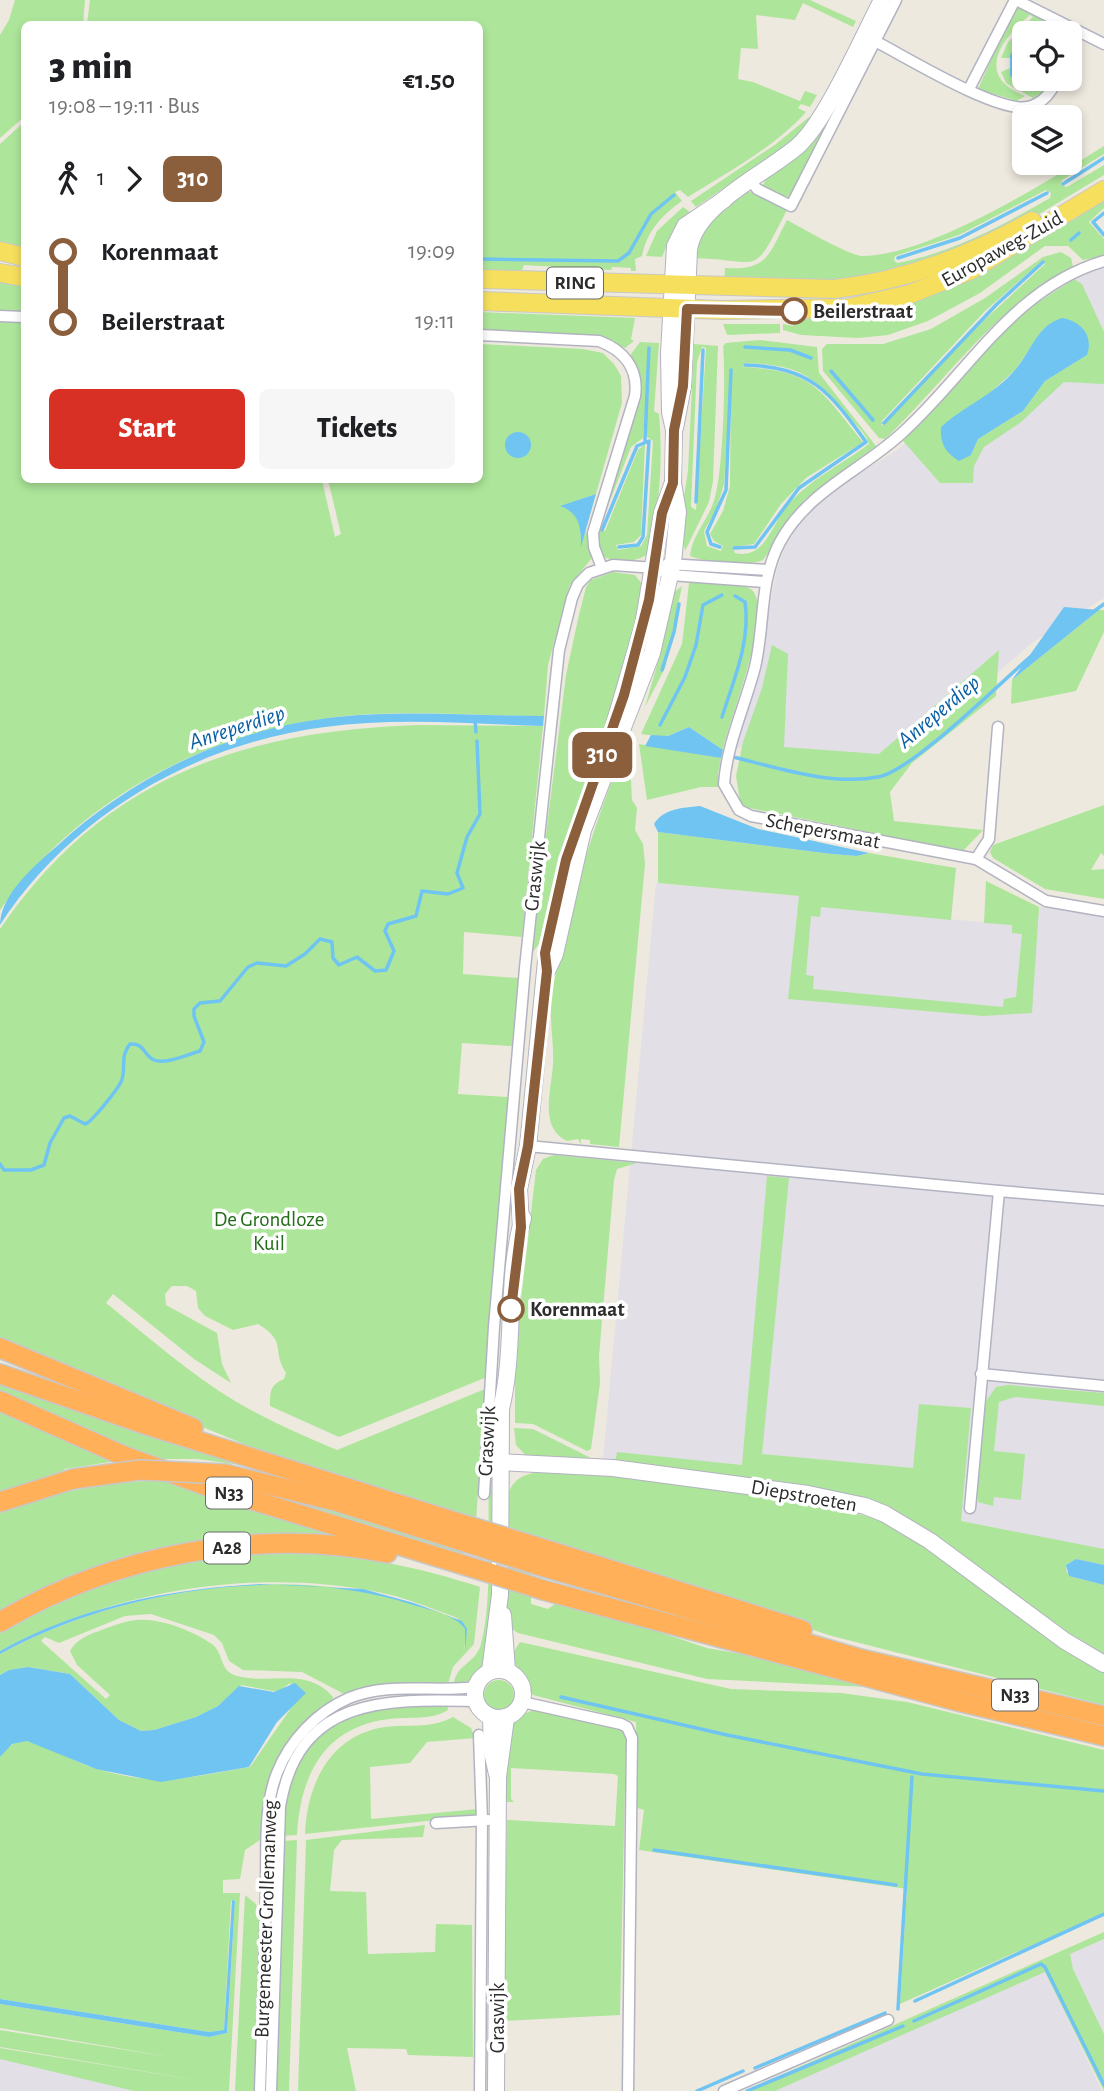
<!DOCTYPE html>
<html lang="en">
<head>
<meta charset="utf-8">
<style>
  :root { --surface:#fff; --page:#f6f6f6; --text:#202124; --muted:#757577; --accent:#d93025 }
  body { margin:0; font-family:"Alegreya Sans",sans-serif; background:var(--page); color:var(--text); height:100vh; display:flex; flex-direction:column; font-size:26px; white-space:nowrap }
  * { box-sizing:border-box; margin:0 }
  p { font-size:23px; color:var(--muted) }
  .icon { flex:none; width:38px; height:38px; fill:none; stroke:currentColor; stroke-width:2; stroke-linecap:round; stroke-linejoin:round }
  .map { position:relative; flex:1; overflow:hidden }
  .drawer { position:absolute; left:21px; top:21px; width:462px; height:462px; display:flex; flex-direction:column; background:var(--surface); border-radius:10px; box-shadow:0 4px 10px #0003 }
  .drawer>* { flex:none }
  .badge { padding:0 14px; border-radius:10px; font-size:24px; line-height:46px }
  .controls { position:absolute; left:1012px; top:21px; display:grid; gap:14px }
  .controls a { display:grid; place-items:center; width:70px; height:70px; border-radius:10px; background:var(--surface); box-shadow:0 4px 10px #0003; font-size:35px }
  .map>.badge { position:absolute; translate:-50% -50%; box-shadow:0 0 0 4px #fff }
  .legs { display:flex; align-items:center; gap:10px; height:77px; padding:0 28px; font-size:23px }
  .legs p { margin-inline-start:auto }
  .headline { display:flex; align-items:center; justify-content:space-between; height:119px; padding:0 28px }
  h1 { font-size:38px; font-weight:800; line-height:52px }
  .cta { display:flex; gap:14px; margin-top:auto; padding:14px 28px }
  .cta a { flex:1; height:80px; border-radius:10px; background:var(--accent); color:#fff; font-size:28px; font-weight:800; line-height:80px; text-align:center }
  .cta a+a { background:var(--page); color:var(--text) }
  ul { padding:0 28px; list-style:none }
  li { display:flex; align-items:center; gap:24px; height:70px; font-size:26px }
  li i { display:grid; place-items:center; width:10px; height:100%; margin:0 9px; background:currentColor }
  li i::after { content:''; width:18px; height:18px; margin:-9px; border:5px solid; border-radius:50%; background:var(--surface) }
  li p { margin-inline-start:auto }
  li:first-child i { background:linear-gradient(#0000 50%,currentColor 0) }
  li:last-child i { background:linear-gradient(currentColor 50%,#0000 0) }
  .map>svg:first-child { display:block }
  .industrial { fill:#e2dfe7 }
  .green { fill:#ade69a; fill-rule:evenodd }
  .water { fill:#6fc4f2 }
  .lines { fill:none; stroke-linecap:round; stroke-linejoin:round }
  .stream { stroke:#6fc4f2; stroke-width:3.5 }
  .street-casing { stroke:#b2b3c0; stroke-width:13 }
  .secondary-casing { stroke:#b2b3c0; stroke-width:18 }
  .primary-casing { stroke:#c8c8c8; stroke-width:20 }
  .highway-casing { stroke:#c8c8c8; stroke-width:22 }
  .street { stroke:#fff; stroke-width:10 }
  .secondary { stroke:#fff; stroke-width:16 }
  .primary { stroke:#f5df5d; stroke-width:18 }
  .highway { stroke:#ffb059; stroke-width:19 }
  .highway-bridge-casing { stroke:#c8c8c8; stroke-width:22; stroke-linecap:butt }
  .highway-bridge { stroke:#ffb059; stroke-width:19 }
  .line-1-casing { stroke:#fff; stroke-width:16 }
  .line-1 { stroke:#8b5e3c; stroke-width:10 }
  .stop-1-dot { fill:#fff; stroke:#8b5e3c; stroke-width:3.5 }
  .labels { text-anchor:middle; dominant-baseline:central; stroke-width:7; stroke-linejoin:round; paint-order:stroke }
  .shield { fill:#fff; stroke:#6b6b6b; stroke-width:2 }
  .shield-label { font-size:19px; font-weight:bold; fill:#2c2c2c }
  .street-label { font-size:21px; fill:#2c2c2c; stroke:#fff }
  .stop-label { font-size:21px; font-weight:bold; fill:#2c2c2c; stroke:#fff; text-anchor:start }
  .park-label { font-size:21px; fill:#236d19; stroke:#fff }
  .water-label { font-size:23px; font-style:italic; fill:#0a60a3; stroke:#fff }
</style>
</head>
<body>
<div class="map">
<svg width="1104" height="2091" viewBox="0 0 1104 2091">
  <rect width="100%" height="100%" fill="#eee9de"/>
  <g class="industrial">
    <path d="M1104,266V598L1033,642L882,772L736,747L757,676L777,568L786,545L805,516L828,493L899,449L935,417L1037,302L1074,277Z"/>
    <path d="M656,883L799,896L821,907L1012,925L1038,926L1039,907L1104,914V1648L859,1491L603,1459Z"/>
    <path d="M1104,1939V2034L1073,1969L1069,1954Z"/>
    <path d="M1045,1971L1102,2091H775Z"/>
    <path d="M0,2052L154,2091H0Z"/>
  </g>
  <g class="green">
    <path d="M15,0H85L83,24H24V117L0,138V35L9,20Z"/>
    <path d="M90,0H810L856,21L853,27L803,3L795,20L756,15L758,49L741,48L738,79L753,82L800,101L805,91L817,95L810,107L801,104L798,108L806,112C775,147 728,172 688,197L680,190L675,192L682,201C662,215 647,231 642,256L635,259L636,271H631V268L612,267L611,270L524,265L522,270H480V24H87Z"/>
    <path d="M1020,6L1076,34L1069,47V33H1050L1043,29L1024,33L1010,58H1001L1008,42L1033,17L1030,15C998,41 976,77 1025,96L1017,101L978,89L1014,9Z"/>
    <path d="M1010,68L1011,76L1032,86L1038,79H1052L1044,91L1033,98L1006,83L1001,72Z"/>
    <path d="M809,117L812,120L796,139L696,207L691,201L776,144Z"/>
    <path d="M826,119L830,120L792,195L783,198L762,187L765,181Z"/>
    <path d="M24,122V249L0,244V144Z"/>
    <path d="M1104,146V154L1062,180L1061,185L1067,187L1104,165V175L1031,219L947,259L849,282H724L725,268C768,271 769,254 787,220C800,227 852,257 863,256C930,255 1047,182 1104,146ZM1046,190L1051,193L1050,198C1003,225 951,253 897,263L894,260L895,256L959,235Z"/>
    <path d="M745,190L788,208C751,280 764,260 694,258L700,228Z"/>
    <path d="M1104,195V208L1089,222L1104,239V256L1083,260L1068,246H1045L980,293L928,321L888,335L858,338L801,335L783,330V324L793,326L795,321L882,306Z"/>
    <path d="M683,207L690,212L674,228L662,257L646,256L657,231Z"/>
    <path d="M1061,252L1071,258L1073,267C996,305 946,381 885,439L879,438L823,371L822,349L827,344H883L931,329L985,298L1043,257ZM1043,260L1045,264L980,324L882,426V421L984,312Z"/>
    <path d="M1074,279L1082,284L1104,332V384L1064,382L1020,423L984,447L974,466L973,483H940L903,441L1020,314ZM1043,329L1087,355L1045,381L1023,411L978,439L971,455L980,402L1016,369Z"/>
    <path d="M0,280L24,284V314L0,313Z"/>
    <path d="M480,312L635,318L631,339L634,341L625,348L611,341L480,332Z"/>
    <path d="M0,322L24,323V480H322L335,537L341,534L328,480H480V344L583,349L603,353L614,364L621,376L622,403L596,494L561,506C579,513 581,525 581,543L586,531L592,558L570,585L548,665L544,716C478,716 401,709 336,717C205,733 78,800 0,910Z"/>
    <path d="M723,324H780V333L727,335Z"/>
    <path d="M759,340L817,347L819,373L876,446L804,500L763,560C745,567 707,563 690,556C692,534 710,518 715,497C723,470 726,376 723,346L726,343ZM744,363C798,365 811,373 846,414C854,423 866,433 869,444C841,465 810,479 787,506C771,525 765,560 735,553L732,547L754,544L781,504L806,478L863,442C820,390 815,371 743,367ZM731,368L730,486L723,511L710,534L714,541L723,546L721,551L707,546L704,531L716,510L724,484Z"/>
    <path d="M640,342L659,343L654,411L659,414C663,461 660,507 648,554C635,563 616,563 602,556L598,546L597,527L637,403L631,354ZM650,346L646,436L653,441L647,535L641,546L618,550L616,545L634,542L641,535L645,444L638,450L605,531L599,529L631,447L643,438Z"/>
    <path d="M694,344L718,346L713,481L709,502L685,551L680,523L688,471ZM702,347L706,348L696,510L691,507L697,362Z"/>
    <path d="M613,572L635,575L645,588L626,680L579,805L562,859L544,938L531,954L566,675L578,619L586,587L591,580Z"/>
    <path d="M689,583C701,582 743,582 752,590C774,612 728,722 723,750L689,727L665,737L641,734L682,644Z"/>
    <path d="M682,586L665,668L645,707L660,655L672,594Z"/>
    <path d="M1099,610H1104V632L1076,691L1011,704L1012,680Z"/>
    <path d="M772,645L788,654L784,747L879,754L999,650L996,696L912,763L890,792L894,821L983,830L963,851L744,807L740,802L736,776L743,742L762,688Z"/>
    <path d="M418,725L543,726L522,937L464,932L463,974L518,978L512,1046L462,1043L458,1094L508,1097L487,1377L339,1437L270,1406C270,1391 270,1385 284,1379L286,1373C271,1350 288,1342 258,1324L233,1330L205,1316L198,1308L196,1291L187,1286H172L165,1294L166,1305L217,1333L222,1364L231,1383L194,1359L113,1294L106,1303C148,1337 189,1373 235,1401C267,1420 302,1435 337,1450L485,1389L476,1521L256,1449L0,1344V929C104,777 242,731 418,725Z"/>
    <path d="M629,740L632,800L637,808L635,830L643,844L645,864L619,1147L590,1144V1140L581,1139V1144L578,1139L567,1141C538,1127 552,1089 553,1063C554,1046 550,1025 551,1003C553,980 560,956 565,934C581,867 601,803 629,740Z"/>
    <path d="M639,744L721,758L718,773L719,787H701L647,800Z"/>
    <path d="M1104,805V856L1101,853L1091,870L1104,869V899L1045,889L993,858L990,852L993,845Z"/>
    <path d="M658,832L832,854L857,856L869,853L956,868L951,920L821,907L820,917L811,916L806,975L814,976L813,989L1003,1007L1004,999L1016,997L1022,934L1012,933V925L984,923L986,881L1039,907L1032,1013L983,1016L788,999L799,896L658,883Z"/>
    <path d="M554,1155L637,1163L617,1169L614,1180L599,1356L600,1383L591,1449L587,1451L533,1424L515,1423V1351L536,1170L543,1159Z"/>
    <path d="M767,1176L789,1178L762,1454L913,1468L919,1404L971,1408L961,1521L1104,1549V1565L1076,1559L1067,1564L1066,1571L1072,1577L1104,1585V1654L1044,1618L898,1513L615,1463L617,1452L742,1465Z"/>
    <path d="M0,1378L248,1466L197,1459H146L0,1395Z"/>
    <path d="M1008,1385L1104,1393V1406L1015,1397L999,1402L994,1451L1025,1454L1021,1500L994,1497L993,1506L978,1502L977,1491L984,1404L996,1387Z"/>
    <path d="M0,1405L123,1460L65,1469L60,1474L0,1493Z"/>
    <path d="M514,1428L533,1429L591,1458L527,1457L516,1445Z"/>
    <path d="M550,1470H581L672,1482L834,1508L886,1521L1104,1668V1705L832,1636L531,1539V1604L548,1609L556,1603L650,1629L707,1648L752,1656L867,1687L707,1679L518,1633L512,1629L505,1615L508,1495C514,1474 531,1473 550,1470Z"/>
    <path d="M493,1473L494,1593L484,1668L469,1681L454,1683C456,1665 477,1662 481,1644C493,1599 487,1524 489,1475Z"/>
    <path d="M164,1480L377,1545L244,1541L0,1616V1507C55,1493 107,1482 164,1480Z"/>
    <path d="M238,1481L463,1546V1560L223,1484Z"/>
    <path d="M293,1552C361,1555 418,1567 480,1587L474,1644L453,1667L448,1684L346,1695L302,1672L243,1670L229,1661L222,1643L214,1635L151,1614L125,1616L59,1643L45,1637L41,1641L106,1699L110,1695L77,1665L70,1651C76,1640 87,1635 99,1631C109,1627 120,1623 130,1621C154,1615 192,1630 212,1644C224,1653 219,1671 237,1676C270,1685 307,1666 333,1697L332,1703L287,1745L263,1838L245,1850L240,1879L223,1880V1893H240L229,2091H134L0,2059V2048L214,2083L0,2047V2030L176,2058L0,2028V2004L209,2037L227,2033L235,1901H231L224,2030L209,2032L0,1999V1757C7,1748 14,1740 26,1741C45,1743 72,1761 91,1767C157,1788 185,1778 250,1767L296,1701L290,1683L278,1692L241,1685L218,1706L196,1717L154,1730L141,1731L119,1720L70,1674L28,1667L9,1670L0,1675V1654C118,1590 286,1562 415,1605C427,1609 463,1616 466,1631C467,1637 464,1646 464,1652C466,1637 470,1625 455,1617C430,1608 404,1597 378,1592C252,1567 113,1591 0,1651V1630L114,1578L220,1555Z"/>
    <path d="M520,1642L731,1689L841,1693L907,1702L1104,1750V1913L900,2004L907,1889L639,1850L644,1810L637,1808L636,1722L533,1695L511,1656Z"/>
    <circle cx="499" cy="1695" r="15"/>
    <path d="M447,1704L448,1710C429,1721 411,1716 390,1719C324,1726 300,1776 297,1835L282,1836C285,1774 308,1727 371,1708C393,1701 424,1705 447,1704Z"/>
    <path d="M531,1711H542L622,1730L626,1740L620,2015L503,2021L507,1820L615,1826L618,1776L614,1774L511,1768V1799L514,1802H505L508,1730L519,1716Z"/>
    <path d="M453,1717L471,1728L475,1738L427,1742L410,1763L370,1767L371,1819L478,1809L474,1816L305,1834C307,1784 330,1735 385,1727C410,1724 431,1729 453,1717Z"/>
    <path d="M425,1825L423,1837L342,1840L334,1850L330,1891L366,1892L368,1954L435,1952L436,1924L472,1925L473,2057L408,2055L406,2049L347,2048L356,2091H298L306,1840Z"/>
    <path d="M297,1840L289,2091H275L283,1841Z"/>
    <path d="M245,1895L256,1904L260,1922L257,2091H235Z"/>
    <path d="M1104,1932V1939L1070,1954L1073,1969L1104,2034V2091L1045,1972L775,2091H745Z"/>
  </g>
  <g class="water">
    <path d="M1024,34V79H1038L1032,86L1010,76V55Z"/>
    <path d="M1062,318C1081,321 1094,336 1087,355L1045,381L1023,411L978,439L971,455L959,461C945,452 940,444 941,427C964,406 994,395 1015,370C1031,352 1037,325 1062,318Z"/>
    <circle cx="518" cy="445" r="13"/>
    <path d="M596,494L581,547C581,528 580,513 560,506Z"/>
    <path d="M1064,607L1099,610L1012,680Z"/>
    <path d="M544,716L543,726C471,724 397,717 325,727C197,743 71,815 0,925C0,895 35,865 57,846C134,775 232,728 337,717C405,710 476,716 544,716Z"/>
    <path d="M689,727L723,750L721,758L645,746L651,735L668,736Z"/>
    <path d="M700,806L758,829L869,853L857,856L832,854L658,832L654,824C664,808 683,808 700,806Z"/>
    <path d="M1076,1559L1104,1565V1585L1069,1576L1066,1565Z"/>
    <path d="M261,1584L363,1589L414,1603L462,1621L467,1629L465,1653V1629C455,1614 429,1610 413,1605C285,1563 116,1590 0,1654V1651C81,1606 169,1589 261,1584Z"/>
    <path d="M28,1667L70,1674L119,1720L141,1731L154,1730L196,1717L218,1706L239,1686L274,1692L295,1683L306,1693L277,1722L249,1767L161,1782L96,1769L27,1741L12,1744L0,1757V1675L9,1670Z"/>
    <path d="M232,1900L235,1901L227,2033L209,2037L0,2004V1999L209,2032L224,2030Z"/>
  </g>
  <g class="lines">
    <g class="stream">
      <path d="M1063,184L1104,158"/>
      <path d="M1104,213L1093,222L1104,235"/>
      <path d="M1071,240L1079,233"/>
      <path d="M898,258L960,238L1047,193"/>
      <path d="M480,259L618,261L629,253L651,214L674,195"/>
      <path d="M745,347L790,350L811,358"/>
      <path d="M831,371L873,420"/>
      <path d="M884,423L996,305L1043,262"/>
      <path d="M645,440L649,348"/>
      <path d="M696,502L703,350"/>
      <path d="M602,530L637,446L649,441L643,537L638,545L619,547"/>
      <path d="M720,547L711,544L707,532L726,490L731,370"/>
      <path d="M734,548L755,547L799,488L866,442C829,391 811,367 745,365"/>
      <path d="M1093,612L1104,604"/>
      <path d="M662,670L674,632L679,604"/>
      <path d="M722,717C733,682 751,641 745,602L735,596"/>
      <path d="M475,720L476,732"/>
      <path d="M660,725L685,677L696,645L703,605L722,595"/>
      <path d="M729,756C775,767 830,786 878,777C912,771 1000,683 1030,657"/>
      <path d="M0,1164L4,1170H31L44,1165L50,1143L64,1118L70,1116L85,1124C91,1123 117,1090 121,1082C127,1069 119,1057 130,1044C145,1043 143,1055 154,1060C165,1065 189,1054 200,1051L204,1042L194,1016V1009L200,1003L220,1001L248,967L257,963L286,966L305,954L320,939L332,942L333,958L339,965L357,957L375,971L386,970L394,951L385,931L388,924L416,916L422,891L448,894L463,888L457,873L467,837L480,814L477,741"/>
      <path d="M561,1697L727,1735L922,1774L1104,1791"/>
      <path d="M654,1850L896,1885"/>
      <path d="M915,2001L1104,1914"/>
      <path d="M898,2009L912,1777"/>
      <path d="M914,2021L1041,1964L1045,1967L1104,2085"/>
      <path d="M755,2068L885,2013"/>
      <path d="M697,2091L743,2071"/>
      <path d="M747,2091L903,2026"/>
    </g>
    <defs>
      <g id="street">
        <path d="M1016,0L1104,44"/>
        <path d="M875,41C906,57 997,113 1028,107C1044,103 1050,93 1058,79"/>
        <path d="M1069,58L1071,55"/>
        <path d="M969,89L1015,0"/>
        <path d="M750,180L757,189L791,206L896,0"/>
        <path d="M1104,261C1012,288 968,374 901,434C859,472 808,491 780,542C759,581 765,625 755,667C745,706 727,743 724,784L739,810L751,816L976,859L1046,901L1104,911"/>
        <path d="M0,316L24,317"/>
        <path d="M480,335L599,341C623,350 639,368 635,396L593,533L594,547L602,568"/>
        <path d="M667,564L768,570"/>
        <path d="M976,859L989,839L998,727"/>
        <path d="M528,1146L999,1191"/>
        <path d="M981,1374L1104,1386"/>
        <path d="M484,1494L494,1327L525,968L559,650L572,598L578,584L589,573L613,565L655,568L671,575L765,582"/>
        <path d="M970,1508L999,1191L1104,1200"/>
        <path d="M522,1702L621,1724L627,1727L632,1738L628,2091"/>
        <path d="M479,1735L482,1820L480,2091"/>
        <path d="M436,1823L488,1820"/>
        <path d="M260,2091C262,2024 265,1956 266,1889C267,1850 263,1809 277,1773C290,1740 317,1712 349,1698C390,1681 433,1693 476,1687"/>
        <path d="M271,2091L280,1807C298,1696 386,1699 475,1701"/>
        <path d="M724,2091L888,2020"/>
      </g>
      <g id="secondary">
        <path d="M675,428L683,386L689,250C695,204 768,173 799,145C827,119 863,36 882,0"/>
        <path d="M614,725L643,625L662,513L672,485"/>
        <path d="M547,971L555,954L583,830L652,653L673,562L678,512L673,483L674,430L670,412L669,353L675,246L685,226L725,199"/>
        <path d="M521,1227L519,1189L528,1146L546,961"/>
        <path d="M499,1462L613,1468L808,1494L865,1506L885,1514L930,1541L1065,1641L1104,1664"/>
        <path d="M503,1615L507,1671"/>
        <circle cx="499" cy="1694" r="24"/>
        <path d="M490,1671L500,1595L501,1409C516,1347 505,1279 523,1218"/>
        <path d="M491,1718L492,1752L497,1774"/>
        <path d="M496,2091L498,1777L506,1718"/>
      </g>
      <g id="primary">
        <path d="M0,251L24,257"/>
        <path d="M0,273L24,277"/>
        <path d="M480,279L834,289C905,281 970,256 1032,221"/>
        <path d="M480,301L721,310L848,308L910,294L971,270L1104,190"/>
      </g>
      <g id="highway">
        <path d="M0,1348L193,1428"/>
        <path d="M0,1374L147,1425L465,1525"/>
        <path d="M0,1401L124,1456L210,1487L493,1574"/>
        <path d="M225,1474L335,1501L465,1542"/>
        <path d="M0,1502L73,1479"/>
        <path d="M544,1549L802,1630"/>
        <path d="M544,1567L861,1659L1104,1716"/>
        <path d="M543,1590L957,1701L1104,1736"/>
        <path d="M0,1622C113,1555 259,1527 387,1553"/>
      </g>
    </defs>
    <use href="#street" class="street-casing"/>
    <use href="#secondary" class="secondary-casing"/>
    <use href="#primary" class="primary-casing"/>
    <use href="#highway" class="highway-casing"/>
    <use href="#street" class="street"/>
    <use href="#secondary" class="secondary"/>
    <use href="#primary" class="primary"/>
    <use href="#highway" class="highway"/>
    <defs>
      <g id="highway-bridge">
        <path d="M73,1479L140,1470L225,1474"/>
        <path d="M465,1525L544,1549"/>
        <path d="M465,1542L544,1567"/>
        <path d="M493,1574L543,1590"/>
      </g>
    </defs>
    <use href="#highway-bridge" class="highway-bridge-casing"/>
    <use href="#highway-bridge" class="highway-bridge"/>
  </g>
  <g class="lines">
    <defs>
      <path id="line-1" d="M511,1309L521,1227L519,1189L528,1146L547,971L545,953L566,860L624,695L649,600L662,513L673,483L674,430L683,386L687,309L794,311"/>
    </defs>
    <use href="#line-1" class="line-1-casing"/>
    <use href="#line-1" class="line-1"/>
  </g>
  <g class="stop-1-dot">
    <circle cx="794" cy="311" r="12"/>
    <circle cx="511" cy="1309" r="12"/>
  </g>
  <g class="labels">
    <g class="shield">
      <rect x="547" y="267.5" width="56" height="31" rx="5"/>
      <rect x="206" y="1477.5" width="46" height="31" rx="5"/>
      <rect x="204" y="1532.5" width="46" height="31" rx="5"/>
      <rect x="992" y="1679.5" width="46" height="31" rx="5"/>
    </g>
    <g class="shield-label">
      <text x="575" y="283">RING</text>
      <text x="229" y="1493">N33</text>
      <text x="227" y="1548">A28</text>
      <text x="1015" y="1695">N33</text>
    </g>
    <g class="street-label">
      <text transform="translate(1002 249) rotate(-29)">Europaweg-Zuid</text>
      <text transform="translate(823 831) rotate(11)">Schepersmaat</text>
      <text transform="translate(535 876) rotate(-84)">Graswijk</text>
      <text transform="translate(487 1441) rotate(-87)">Graswijk</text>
      <text transform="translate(804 1496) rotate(10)">Diepstroeten</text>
      <text transform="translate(266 1919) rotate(-88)">Burgemeester Grollemanweg</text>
      <text transform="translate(497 2018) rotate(-90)">Graswijk</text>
    </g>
    <g class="stop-label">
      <text x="813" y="311">Beilerstraat</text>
      <text x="530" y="1309">Korenmaat</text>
    </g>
    <g class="park-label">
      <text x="269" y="1219">De Grondloze<tspan x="269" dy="24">Kuil</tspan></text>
    </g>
    <g class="water-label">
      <text transform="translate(939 712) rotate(-40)">Anreperdiep</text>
      <text transform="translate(237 728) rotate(-18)">Anreperdiep</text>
    </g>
  </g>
</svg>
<div class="controls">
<a><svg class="icon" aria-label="locate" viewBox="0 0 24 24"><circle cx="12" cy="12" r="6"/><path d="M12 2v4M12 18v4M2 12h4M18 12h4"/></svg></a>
<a><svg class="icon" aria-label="layers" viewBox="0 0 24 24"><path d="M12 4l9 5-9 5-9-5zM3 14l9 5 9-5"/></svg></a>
</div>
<b class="badge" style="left:602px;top:755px;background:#8b5e3c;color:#fff">310</b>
<section class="drawer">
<div class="headline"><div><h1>3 min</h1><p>19:08 – 19:11 · Bus</p></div><b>€1.50</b></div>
<div class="legs"><svg class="icon" aria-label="walk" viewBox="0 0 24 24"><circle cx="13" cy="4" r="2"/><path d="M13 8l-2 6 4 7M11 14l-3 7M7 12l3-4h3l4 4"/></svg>1<svg class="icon" aria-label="forward" viewBox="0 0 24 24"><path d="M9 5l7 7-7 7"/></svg><b class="badge" style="background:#8b5e3c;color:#fff">310</b></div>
<ul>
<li><i style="color:#8b5e3c"></i><b>Korenmaat</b><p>19:09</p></li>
<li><i style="color:#8b5e3c"></i><b>Beilerstraat</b><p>19:11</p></li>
</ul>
<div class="cta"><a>Start</a><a>Tickets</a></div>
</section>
</div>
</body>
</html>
